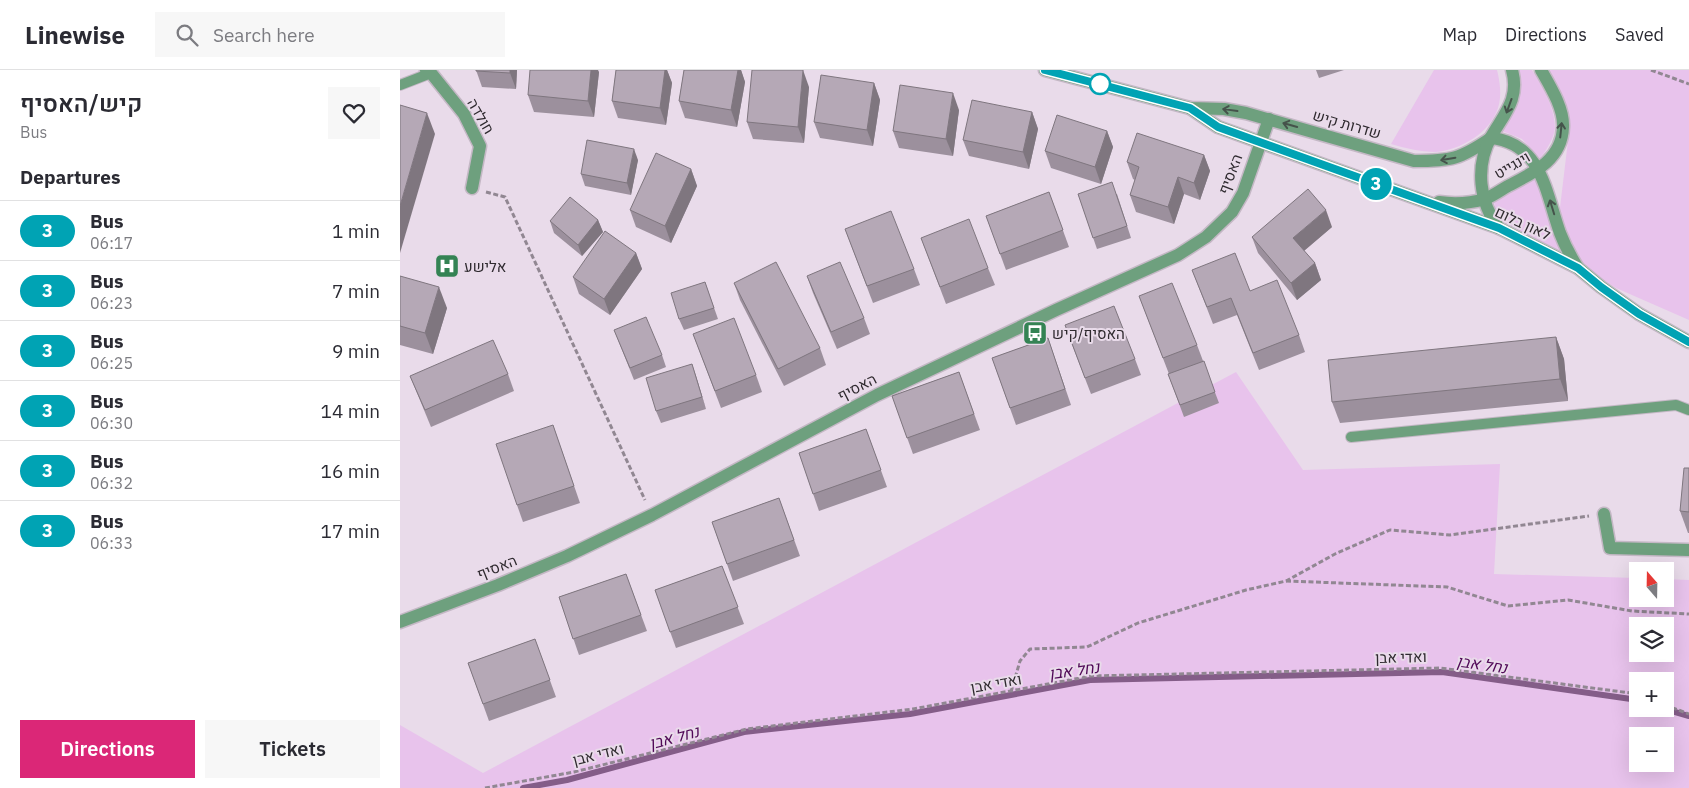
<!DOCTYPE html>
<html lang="en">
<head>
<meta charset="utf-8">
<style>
  :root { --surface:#fff; --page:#f7f7f7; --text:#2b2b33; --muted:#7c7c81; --line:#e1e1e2; --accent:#db2777 }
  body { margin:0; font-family:"IBM Plex Sans",Heebo,sans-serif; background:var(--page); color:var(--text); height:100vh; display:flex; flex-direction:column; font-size:19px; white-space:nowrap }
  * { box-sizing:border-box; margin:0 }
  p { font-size:16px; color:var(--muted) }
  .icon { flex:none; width:28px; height:28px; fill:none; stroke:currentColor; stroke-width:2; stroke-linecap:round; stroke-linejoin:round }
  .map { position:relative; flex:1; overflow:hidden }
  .side { display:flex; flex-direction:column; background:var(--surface); width:400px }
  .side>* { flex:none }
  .badge { padding:0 10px; border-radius:16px; font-size:18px; line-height:32px }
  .needle { width:32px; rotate:340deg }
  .buttons { position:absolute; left:1229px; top:492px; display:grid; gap:10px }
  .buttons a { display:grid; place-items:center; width:45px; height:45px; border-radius:0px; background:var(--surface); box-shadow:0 5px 20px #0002; font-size:25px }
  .map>.badge { position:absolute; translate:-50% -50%; box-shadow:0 0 0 2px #fff }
  h2 { padding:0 20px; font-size:19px; line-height:45px }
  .round { display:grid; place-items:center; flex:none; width:52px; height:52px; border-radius:0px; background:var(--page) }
  .overview { display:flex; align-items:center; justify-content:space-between; height:85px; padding:0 20px }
  h1 { font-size:24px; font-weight:600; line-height:38px }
  .primary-button { display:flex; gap:10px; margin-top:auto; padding:10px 20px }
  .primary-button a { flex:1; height:58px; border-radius:0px; background:var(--accent); color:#fff; font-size:20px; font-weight:600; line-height:58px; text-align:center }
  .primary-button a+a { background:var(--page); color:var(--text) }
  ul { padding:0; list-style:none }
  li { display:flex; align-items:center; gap:15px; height:60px; padding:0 20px; border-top:1px solid var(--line) }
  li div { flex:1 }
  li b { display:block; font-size:19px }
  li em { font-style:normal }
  li .badge { min-width:55px; font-weight:700; text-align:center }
  header { display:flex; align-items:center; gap:30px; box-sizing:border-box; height:70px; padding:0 25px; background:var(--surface); border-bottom:1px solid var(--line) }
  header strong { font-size:24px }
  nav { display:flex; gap:28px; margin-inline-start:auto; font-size:18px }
  .search { width:350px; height:45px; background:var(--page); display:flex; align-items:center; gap:12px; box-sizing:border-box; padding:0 18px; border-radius:0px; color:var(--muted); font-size:19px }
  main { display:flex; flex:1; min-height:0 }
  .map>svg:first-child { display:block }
  .green { fill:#e8c3ec; fill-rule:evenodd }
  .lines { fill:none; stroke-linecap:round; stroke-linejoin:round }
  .stream { stroke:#845d88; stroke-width:6 }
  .service-casing { stroke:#c4b8c5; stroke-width:12 }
  .minor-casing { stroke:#c4b8c5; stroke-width:15 }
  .tertiary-casing { stroke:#c4b8c5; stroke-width:15 }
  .path { stroke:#918792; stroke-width:3; stroke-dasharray:5 2.5; stroke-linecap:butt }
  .service { stroke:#6ea07e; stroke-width:10 }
  .minor { stroke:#6ea07e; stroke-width:12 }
  .tertiary { stroke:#6ea07e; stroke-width:12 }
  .wall { fill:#9c909d }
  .shaded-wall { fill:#7f767f }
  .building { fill:#b5a8b6; stroke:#7f767f }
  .oneway { stroke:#45534b }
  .line-casing { stroke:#fff; stroke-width:11 }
  .line { stroke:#00a3b4; stroke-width:8 }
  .stop-dot { fill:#fff; stroke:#00a3b4; stroke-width:2.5 }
  .labels { text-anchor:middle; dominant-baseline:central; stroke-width:4; stroke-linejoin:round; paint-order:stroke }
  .street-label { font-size:15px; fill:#2f2a2f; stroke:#e9dbea }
  .poi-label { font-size:15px; fill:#2f2a2f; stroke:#e9dbea; text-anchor:start }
  .water-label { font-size:16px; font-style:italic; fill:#500957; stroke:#e9dbea }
</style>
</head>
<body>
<header>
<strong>Linewise</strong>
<div class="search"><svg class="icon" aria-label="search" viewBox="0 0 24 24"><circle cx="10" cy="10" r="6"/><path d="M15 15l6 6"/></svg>Search here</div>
<nav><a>Map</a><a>Directions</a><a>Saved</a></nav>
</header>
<main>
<section class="side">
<div class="overview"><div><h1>קיש/האסיף</h1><p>Bus</p></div><a class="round"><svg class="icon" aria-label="heart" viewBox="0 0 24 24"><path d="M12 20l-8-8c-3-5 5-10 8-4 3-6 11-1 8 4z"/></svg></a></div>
<h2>Departures</h2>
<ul>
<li><span class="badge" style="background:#00a3b4;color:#fff">3</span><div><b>Bus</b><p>06:17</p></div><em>1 min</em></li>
<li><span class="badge" style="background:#00a3b4;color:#fff">3</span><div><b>Bus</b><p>06:23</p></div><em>7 min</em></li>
<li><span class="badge" style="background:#00a3b4;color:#fff">3</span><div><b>Bus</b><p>06:25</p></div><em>9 min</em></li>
<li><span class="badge" style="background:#00a3b4;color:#fff">3</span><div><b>Bus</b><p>06:30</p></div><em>14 min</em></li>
<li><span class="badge" style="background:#00a3b4;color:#fff">3</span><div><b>Bus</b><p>06:32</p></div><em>16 min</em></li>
<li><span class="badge" style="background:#00a3b4;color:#fff">3</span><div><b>Bus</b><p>06:33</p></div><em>17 min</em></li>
</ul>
<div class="primary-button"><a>Directions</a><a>Tickets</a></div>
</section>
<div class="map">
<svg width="1289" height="718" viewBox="0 0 1289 718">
  <rect width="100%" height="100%" fill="#e9dbea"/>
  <g class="green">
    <path d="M1034,0H1097C1100,12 1102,26 1098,38C1090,63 1060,80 1036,82C1020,82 1005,78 991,74Z"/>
    <path d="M1118,0H1132C1142,16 1155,37 1155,58C1154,69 1146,80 1140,89L1122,69L1102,61C1118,36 1124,31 1118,0Z"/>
    <path d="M1148,0H1289V250L1216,218L1183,197L1169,173L1159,146L1170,54Z"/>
    <path d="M1135,109C1147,133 1150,160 1162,184L1104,155L1095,139L1094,132Z"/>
    <path d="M836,302L903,400L1100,394L1094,504L1237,508L1238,529H1265V509L1289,510V718H0V655L83,703ZM1238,556H1265V584H1238ZM1238,611H1265V639H1238ZM1238,666H1265V694H1238Z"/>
  </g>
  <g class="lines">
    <g class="stream">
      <path d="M1265,639L1289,646"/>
      <path d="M123,718L167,710L344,662L510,644L690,610L1042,602L1238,630"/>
    </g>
    <defs>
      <g id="service">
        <path d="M0,15L31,3"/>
        <path d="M951,367L1276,335L1289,340"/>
      </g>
      <g id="minor">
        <path d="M26,0L31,3L64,44L80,76L72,118"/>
        <path d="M1204,444L1210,478L1289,480"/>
      </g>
      <g id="tertiary">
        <path d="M645,0L790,38L824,39L846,43L1014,91C1052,91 1060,89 1091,68"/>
        <path d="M790,38L818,57L1099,158L1178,198L1201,217L1239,244L1289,272"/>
        <path d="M1091,68C1142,73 1146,124 1160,163C1165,176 1171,187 1178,198"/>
        <path d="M1039,132C1053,134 1071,133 1085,129C1093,126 1101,120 1108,116C1133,103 1162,90 1163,57C1164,38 1150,16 1141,0"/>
        <path d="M1099,158C1079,133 1075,96 1091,67C1104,44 1120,29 1112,0"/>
        <path d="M0,552L98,515L167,486L252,445L477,325L656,240L778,185L806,167L832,142L843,123L869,49"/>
      </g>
    </defs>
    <use href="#service" class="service-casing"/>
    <use href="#minor" class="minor-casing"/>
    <use href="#tertiary" class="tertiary-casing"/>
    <g class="path">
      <path d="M1251,0L1289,14"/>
      <path d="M86,122L105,127L245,430"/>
      <path d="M886,511L1047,517L1108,536L1168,530L1232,541L1289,544"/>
      <path d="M611,622L620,591L630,579L687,577L738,553L846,520L886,511L935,484L990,460L1050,465L1189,446"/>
      <path d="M1265,635L1289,644"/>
      <path d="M85,718L174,702L347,659L513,639L691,606L1040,598L1238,624"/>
    </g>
    <use href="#service" class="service"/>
    <use href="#minor" class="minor"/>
    <use href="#tertiary" class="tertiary"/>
  </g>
  <g class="wall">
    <path d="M76,0H117L116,19L82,17Z"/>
    <path d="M216,0H267L272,13L266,55L218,48L212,31Z"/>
    <path d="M284,0H341L345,12L337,57L285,48L279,31Z"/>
    <path d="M916,0H944L919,8Z"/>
    <path d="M199,2L194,47L134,42L128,25Z"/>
    <path d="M474,13L480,30L473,76L420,68L414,52Z"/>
    <path d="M409,17L404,73L353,69L347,52Z"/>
    <path d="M559,40L553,86L499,78L493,61Z"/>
    <path d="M632,42L638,59L629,99L569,86L563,70Z"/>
    <path d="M707,61L713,77L701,114L651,98L645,81Z"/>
    <path d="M804,85L810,101L800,130L784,124L774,154L736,142L730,125L735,110L733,109L727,92Z"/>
    <path d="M238,90L231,125L185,116L181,104Z"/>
    <path d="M291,99L297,116L271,173L236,157L230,140Z"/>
    <path d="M649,122L669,177L606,200L586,146Z"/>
    <path d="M678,124H717L731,168L697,179Z"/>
    <path d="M198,150L203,162L182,186L154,163L150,151Z"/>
    <path d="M932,157L904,181L915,193L921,210L897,230L858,183L852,167Z"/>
    <path d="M445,159L514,199L520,215L473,233Z"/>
    <path d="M521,168L588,198L595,215L546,234Z"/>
    <path d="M236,183L242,199L210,245L179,224L173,207Z"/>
    <path d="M792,200L850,221L899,265L905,282L859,300L837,245L813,254Z"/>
    <path d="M0,206L47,238L33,284L0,275Z"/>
    <path d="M407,206L464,248L470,264L437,279L413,223Z"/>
    <path d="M305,212L318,249L284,260L279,249Z"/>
    <path d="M334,213L420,278L426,295L384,316L340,230Z"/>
    <path d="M739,226L797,275L819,333L784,347L768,304H769Z"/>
    <path d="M214,260L262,285L266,297L234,310Z"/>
    <path d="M293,264L356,305L362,322L321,338Z"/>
    <path d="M1156,267L1164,289L1168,331L940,353L932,332Z"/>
    <path d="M648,268L671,335L616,355L592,288Z"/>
    <path d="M671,272L735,289L741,305L691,324Z"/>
    <path d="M292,294L306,339L261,353L256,341Z"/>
    <path d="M559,302L580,360L513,384L492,326Z"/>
    <path d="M108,304L114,321L31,357L10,306Z"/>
    <path d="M153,355L180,433L123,452L117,435Z"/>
    <path d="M466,359L487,417L419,441L399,383Z"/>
    <path d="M1289,398V463H1288L1280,441Z"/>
    <path d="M379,428L400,486L333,511L312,452Z"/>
    <path d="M322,496L344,554L276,578L255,520Z"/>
    <path d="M226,504L247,561L179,585L159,527Z"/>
    <path d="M135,569L156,627L89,651L68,593Z"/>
  </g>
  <g class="shaded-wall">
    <path d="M110,0H117L116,19L110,3Z"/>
    <path d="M191,0H198L199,2L194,47L188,31Z"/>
    <path d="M265,0H267L272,13L266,55L260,38Z"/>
    <path d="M338,0H341L345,12L337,57L331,40Z"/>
    <path d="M403,0L409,17L404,73L398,57Z"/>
    <path d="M474,13L480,30L473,76L467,60Z"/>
    <path d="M553,23L559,40L553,86L546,69Z"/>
    <path d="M632,42L638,59L629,99L623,82Z"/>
    <path d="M27,43L35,64L0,183V136Z"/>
    <path d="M707,61L713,77L701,114L695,97Z"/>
    <path d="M234,79L238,90L231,125L227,113Z"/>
    <path d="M804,85L810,101L800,130L794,113Z"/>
    <path d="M291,99L297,116L271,173L265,156Z"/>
    <path d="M778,107L784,124L774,154L768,137Z"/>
    <path d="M926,140L932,157L899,185L893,168Z"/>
    <path d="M198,150L203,162L182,186L178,175Z"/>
    <path d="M236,183L242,199L210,245L204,229Z"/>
    <path d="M915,193L921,210L897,230L891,213Z"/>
    <path d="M39,217L47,238L33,284L25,263Z"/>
    <path d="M1156,267L1164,289L1168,331L1160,309Z"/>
    <path d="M292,294L296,306L306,339L302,327Z"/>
  </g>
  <g class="building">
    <path d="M76,0H110V3L76,1Z"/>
    <path d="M130,0H191L188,31L128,25Z"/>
    <path d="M216,0H265L260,38L212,31Z"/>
    <path d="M284,0H338L331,40L279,31Z"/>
    <path d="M352,0H403L398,57L347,52Z"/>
    <path d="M421,5L474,13L467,60L414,52Z"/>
    <path d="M500,15L553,23L546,69L493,61Z"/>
    <path d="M572,30L632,42L623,82L563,70Z"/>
    <path d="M0,35L27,43L0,136Z"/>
    <path d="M657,45L707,61L695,97L645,81Z"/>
    <path d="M737,63L804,85L794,113L778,107L768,137L730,125L739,97L727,92Z"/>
    <path d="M187,70L234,79L227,113L181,104Z"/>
    <path d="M256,83L291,99L265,156L230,140Z"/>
    <path d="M712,112L727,156L693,168L678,124Z"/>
    <path d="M908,119L926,140L893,168L915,193L891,213L852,167Z"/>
    <path d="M649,122L663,160L600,184L586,146Z"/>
    <path d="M170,127L198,150L178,175L150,151Z"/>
    <path d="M491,141L514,199L467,216L445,159Z"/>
    <path d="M569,149L588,198L540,217L521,168Z"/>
    <path d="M205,161L236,183L204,229L173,207Z"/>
    <path d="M835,183L850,221L877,210L899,265L853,283L831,228L807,237L792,200Z"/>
    <path d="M376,192L420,278L378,299L334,213Z"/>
    <path d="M440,192L464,248L431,262L407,206Z"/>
    <path d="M0,206L39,217L25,263L0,256Z"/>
    <path d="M305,212L314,238L279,249L271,223Z"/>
    <path d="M772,213L797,275L763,288L739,226Z"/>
    <path d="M714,236L735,289L685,308L665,255Z"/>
    <path d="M246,247L262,285L230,298L214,260Z"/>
    <path d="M334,248L356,305L315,321L293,264Z"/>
    <path d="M1156,267L1160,309L932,332L928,290Z"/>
    <path d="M648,268L665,319L610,338L592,288Z"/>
    <path d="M93,270L108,304L25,340L10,306Z"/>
    <path d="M804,291L815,322L780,335L768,304Z"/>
    <path d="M292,294L302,327L256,341L246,308Z"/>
    <path d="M559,302L574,344L507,368L492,326Z"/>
    <path d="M153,355L174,416L117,435L96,374Z"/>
    <path d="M466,359L481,400L413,424L399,383Z"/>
    <path d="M1284,398H1289V442L1280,441Z"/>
    <path d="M379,428L394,470L327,494L312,452Z"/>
    <path d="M322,496L338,537L270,562L255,520Z"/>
    <path d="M226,504L241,545L173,569L159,527Z"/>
    <path d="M135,569L150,610L83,634L68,593Z"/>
  </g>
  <defs><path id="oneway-shaft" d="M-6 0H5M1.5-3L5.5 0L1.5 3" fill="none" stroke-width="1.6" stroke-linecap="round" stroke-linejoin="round" transform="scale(1.25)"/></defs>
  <g class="oneway">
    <use href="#oneway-shaft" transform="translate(1109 36) rotate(110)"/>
    <use href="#oneway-shaft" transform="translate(830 40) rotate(-172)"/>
    <use href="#oneway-shaft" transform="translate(890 55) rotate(-164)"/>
    <use href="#oneway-shaft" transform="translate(1161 60) rotate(-84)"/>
    <use href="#oneway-shaft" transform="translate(1048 89) rotate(170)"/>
    <use href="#oneway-shaft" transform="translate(1152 137) rotate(-107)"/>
  </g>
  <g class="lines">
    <defs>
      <path id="line" d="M645,0L790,38L818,57L1099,158L1178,198L1201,217L1239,244L1289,272"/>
    </defs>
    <use href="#line" class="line-casing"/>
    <use href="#line" class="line"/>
  </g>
  <defs>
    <symbol id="hospital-square" viewBox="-11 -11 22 22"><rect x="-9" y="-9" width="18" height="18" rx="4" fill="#348354" stroke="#e9dbea"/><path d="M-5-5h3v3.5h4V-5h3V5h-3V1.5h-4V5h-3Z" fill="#fff"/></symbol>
    <symbol id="bus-square" viewBox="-11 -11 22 22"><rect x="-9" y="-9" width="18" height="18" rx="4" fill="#348354" stroke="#e9dbea"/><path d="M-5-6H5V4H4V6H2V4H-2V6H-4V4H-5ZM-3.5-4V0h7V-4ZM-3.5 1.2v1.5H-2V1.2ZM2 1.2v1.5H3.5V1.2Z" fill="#fff"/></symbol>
  </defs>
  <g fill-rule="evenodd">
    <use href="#hospital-square" x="33" y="182" width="28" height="28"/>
    <use href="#bus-square" x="621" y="249" width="28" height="28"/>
  </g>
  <circle class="stop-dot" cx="700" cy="14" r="10"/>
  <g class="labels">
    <g class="street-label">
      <text transform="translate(81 46) rotate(60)">חולדה</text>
      <text transform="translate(947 54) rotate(16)">שדרות קיש</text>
      <text transform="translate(1112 95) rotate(-30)">וינגייט</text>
      <text transform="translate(830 104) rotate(-69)">האסיף</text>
      <text transform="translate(1123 153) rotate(25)">לאון בלום</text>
      <text transform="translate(457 317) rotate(-27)">האסיף</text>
      <text transform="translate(97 497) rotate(-22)">האסיף</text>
      <text transform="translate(1001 587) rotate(-1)">ואדי אבן</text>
      <text transform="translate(596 613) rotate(-10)">ואדי אבן</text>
      <text transform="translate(198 684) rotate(-14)">ואדי אבן</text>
    </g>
    <g class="poi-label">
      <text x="64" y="196">אלישע</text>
      <text x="652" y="263">האסיף/קיש</text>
    </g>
    <g class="water-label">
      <text transform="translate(1082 594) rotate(8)">נחל אבן</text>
      <text transform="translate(674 600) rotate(-8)">נחל אבן</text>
      <text transform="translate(274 667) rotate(-15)">נחל אבן</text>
    </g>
  </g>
</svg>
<div class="buttons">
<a><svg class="needle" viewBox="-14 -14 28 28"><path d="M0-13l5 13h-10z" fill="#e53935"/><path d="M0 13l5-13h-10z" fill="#7c7c81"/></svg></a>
<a><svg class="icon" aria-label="layers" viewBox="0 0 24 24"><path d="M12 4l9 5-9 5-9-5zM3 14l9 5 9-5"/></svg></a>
<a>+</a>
<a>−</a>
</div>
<b class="badge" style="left:976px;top:114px;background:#00a3b4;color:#fff">3</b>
</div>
</main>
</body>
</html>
